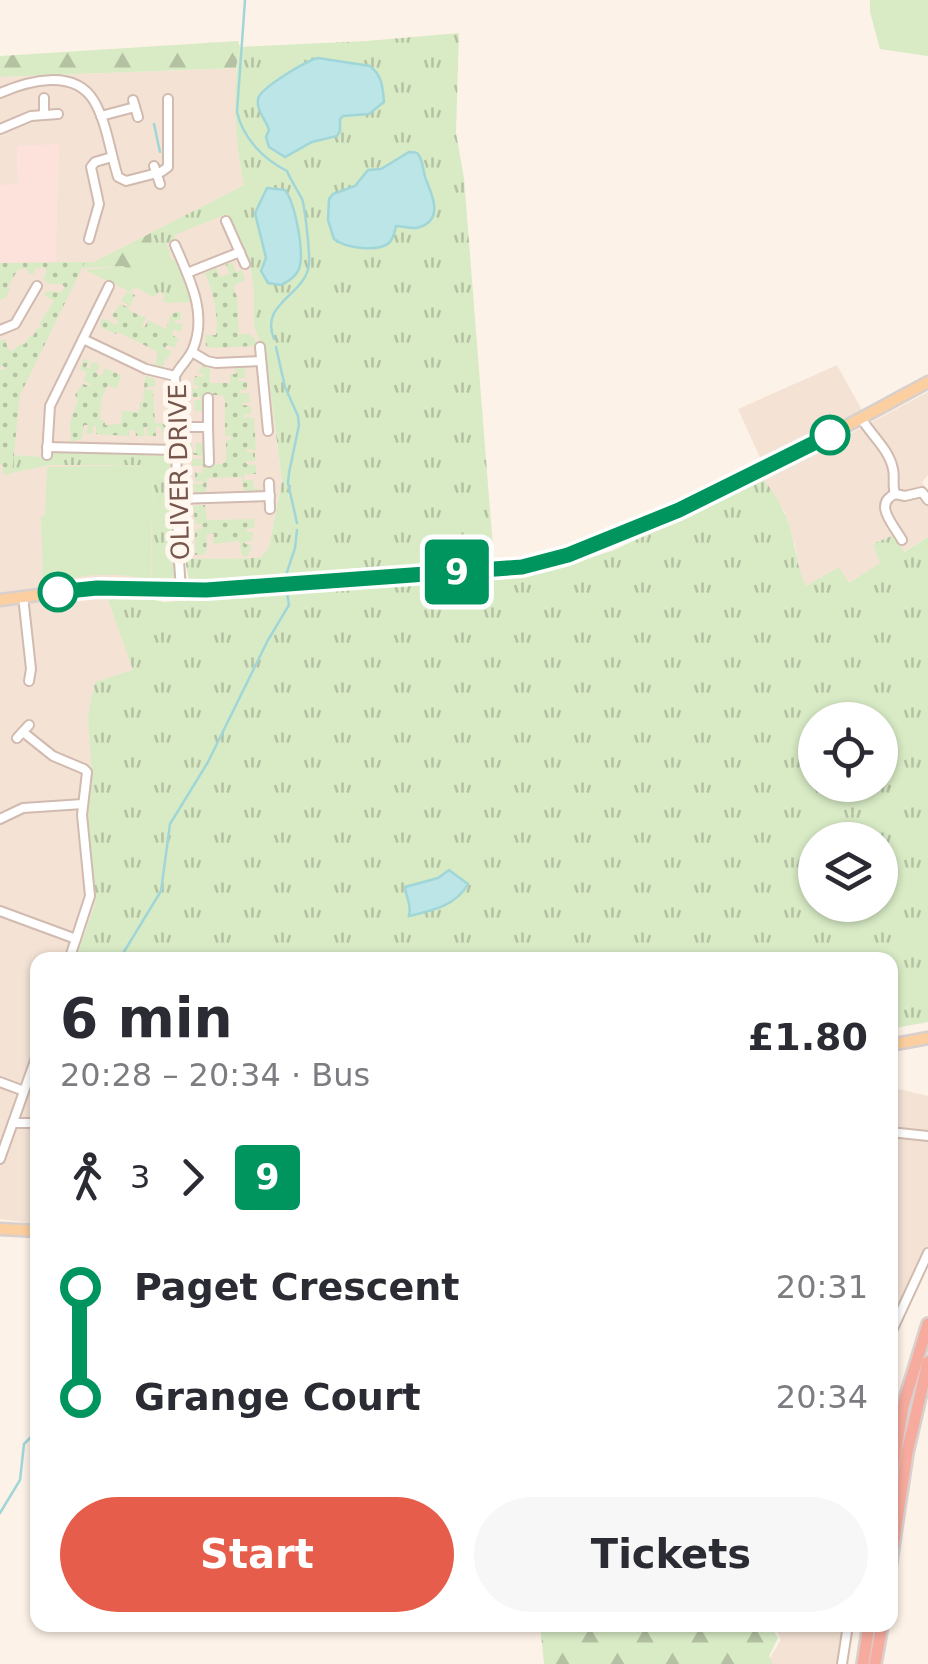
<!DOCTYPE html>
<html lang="en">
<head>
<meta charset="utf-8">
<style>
  :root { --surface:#fff; --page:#f7f7f7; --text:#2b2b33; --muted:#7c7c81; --accent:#e75d4b }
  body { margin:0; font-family:"DejaVu Sans",sans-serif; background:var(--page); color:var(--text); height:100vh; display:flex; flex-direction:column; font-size:38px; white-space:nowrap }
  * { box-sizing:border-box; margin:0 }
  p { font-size:32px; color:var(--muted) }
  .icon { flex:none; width:55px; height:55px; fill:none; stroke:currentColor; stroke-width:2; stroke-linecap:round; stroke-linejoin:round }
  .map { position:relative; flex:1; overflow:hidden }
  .panel { position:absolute; left:30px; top:952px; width:868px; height:680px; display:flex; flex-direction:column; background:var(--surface); border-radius:20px; box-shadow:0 2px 8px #0004 }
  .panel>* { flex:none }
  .badge { padding:0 20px; border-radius:8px; font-size:35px; line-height:65px }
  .controls { position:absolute; left:798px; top:702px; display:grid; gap:20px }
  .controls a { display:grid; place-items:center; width:100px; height:100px; border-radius:50%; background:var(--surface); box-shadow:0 2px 8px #0004; font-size:50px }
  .map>.badge { position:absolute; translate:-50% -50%; box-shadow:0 0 0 5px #fff }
  .legs { display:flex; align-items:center; gap:15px; height:110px; padding:0 30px; font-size:32px }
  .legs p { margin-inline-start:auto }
  .summary { display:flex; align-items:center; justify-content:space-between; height:170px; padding:0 30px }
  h1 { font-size:55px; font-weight:700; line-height:75px }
  .button { display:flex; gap:20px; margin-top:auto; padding:20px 30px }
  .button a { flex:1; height:115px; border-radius:60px; background:var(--accent); color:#fff; font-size:40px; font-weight:700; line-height:115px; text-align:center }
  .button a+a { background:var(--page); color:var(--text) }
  ul { padding:0 30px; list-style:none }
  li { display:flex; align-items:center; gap:35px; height:110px; font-size:38px }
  li i { display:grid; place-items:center; width:15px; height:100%; margin:0 12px; background:currentColor }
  li i::after { content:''; width:25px; height:25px; margin:-12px; border:8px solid; border-radius:50%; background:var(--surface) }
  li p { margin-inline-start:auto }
  li:first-child i { background:linear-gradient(#0000 50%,currentColor 0) }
  li:last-child i { background:linear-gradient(currentColor 50%,#0000 0) }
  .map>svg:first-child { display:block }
  .residential { fill:#f4e3d5 }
  .commercial { fill:#fde1db }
  .grass { fill:url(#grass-tufts); fill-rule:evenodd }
  .forest { fill:url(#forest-firs) }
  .park { fill:#d8ebc5 }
  .garden { fill:url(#garden-dots) }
  .water { fill:#bbe5e7; stroke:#a1d6d9; stroke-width:2.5 }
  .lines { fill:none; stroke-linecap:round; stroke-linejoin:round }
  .stream { stroke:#a1d6d9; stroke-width:2.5 }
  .minor-casing { stroke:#d1baaf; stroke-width:12 }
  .major-casing { stroke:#d9d0cd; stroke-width:15 }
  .highway-casing { stroke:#d9d0cd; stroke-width:16 }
  .minor { stroke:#fff; stroke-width:8 }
  .major { stroke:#fbcf9f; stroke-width:10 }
  .highway { stroke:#f7ab9e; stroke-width:11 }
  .line-1-casing { stroke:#fff; stroke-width:22 }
  .line-1 { stroke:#00945e; stroke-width:15 }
  .stop-1-dot { fill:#fff; stroke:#00945e; stroke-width:5 }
  .labels { text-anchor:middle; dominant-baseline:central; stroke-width:10; stroke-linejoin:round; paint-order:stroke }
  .street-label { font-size:25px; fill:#77564b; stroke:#fff6ee }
</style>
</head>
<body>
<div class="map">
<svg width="928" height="1664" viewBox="0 0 928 1664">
  <defs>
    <pattern id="grass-tufts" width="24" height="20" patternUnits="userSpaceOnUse" patternTransform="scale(2.5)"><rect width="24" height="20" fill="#d8ebc5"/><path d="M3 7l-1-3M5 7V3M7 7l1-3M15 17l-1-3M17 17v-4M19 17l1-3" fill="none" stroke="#b4c1a2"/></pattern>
    <pattern id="forest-firs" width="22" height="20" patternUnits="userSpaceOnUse" patternTransform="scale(2.5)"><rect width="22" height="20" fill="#d8ebc5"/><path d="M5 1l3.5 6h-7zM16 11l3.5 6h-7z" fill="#b4c1a2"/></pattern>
    <pattern id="garden-dots" width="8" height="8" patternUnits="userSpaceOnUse" patternTransform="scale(2.5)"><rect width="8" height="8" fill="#d8ebc5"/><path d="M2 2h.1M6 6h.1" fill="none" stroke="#b4c1a2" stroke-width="1.8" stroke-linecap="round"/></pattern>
  </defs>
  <rect width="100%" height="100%" fill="#fdf2e7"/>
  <g class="residential">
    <path d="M236,68L240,166L245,185L282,481L269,547L262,558L154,560L153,583L108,582L107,597L134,670L88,716L92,747L95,904L75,960H38L37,1224L0,1219V263L55,262L59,145L17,146L18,185H0V77Z"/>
    <path d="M837,365L862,410L762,462L738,409Z"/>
    <path d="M928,392V475L922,482L928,491V537L903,552L873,544L881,563L849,583L806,587L799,573L795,545L785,512L764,480Z"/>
    <path d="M890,1087L928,1096V1246L890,1327Z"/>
    <path d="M774,1625H845L841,1664H766L781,1640Z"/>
  </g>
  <path class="commercial" d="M59,144L55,263H0V185L18,184L17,146Z"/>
  <g class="grass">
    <path d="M459,33L456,133L464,178L494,561L189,581L185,559L261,558L269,547L282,481L265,347L261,346L254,325V292L250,264L227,214L174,235L175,239L166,244L167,246H171L167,248L168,250L172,248L173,251L169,253L171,259L176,260L191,302L167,303L163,301L164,294L160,292L153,297L136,287L132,289L133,293L85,270L123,266L144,280L149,277V273L153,268L151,233L244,185C235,148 232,84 240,47L367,41Z"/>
    <path d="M55,451L170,456L172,547L175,567L174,584H151L153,465H49L12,473V455L42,457L43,460H51Z"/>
    <path d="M764,480C778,498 788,516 793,539C797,556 798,570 806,586L839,567L849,583L880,563L873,544L894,535L904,552L928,537V1022L890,1029V960H75L95,904L86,824L92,780L88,716L95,682L133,670L107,597H140L164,602L508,579L534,574L612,551ZM815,720H880V785H815ZM815,840H880V905H815Z"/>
  </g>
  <g class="forest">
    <path d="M238,41L240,47L236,68L0,77V56Z"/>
    <path d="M151,233L153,268L147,279L144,280L123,266L82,268L85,262H94Z"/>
    <path d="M540,1625H770L778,1638L769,1656L773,1664H544Z"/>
  </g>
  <g class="park">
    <path d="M870,0H928V56L880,49L870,12Z"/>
    <path d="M153,465L150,581C119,570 75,575 43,584L41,516L45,515L47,467Z"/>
  </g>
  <g class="garden">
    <path d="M85,262L20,395L12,473L4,476L2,465L0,464V369L5,370V367L0,366V341L5,339L8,349L12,351L22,343L24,345L30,335L33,336L37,328L40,329L42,326L39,324L54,301L43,294L49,291L61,292L65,287L61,284H49L43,279L47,271L42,266L39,269L36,268L33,274L28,273L29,271L25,268L22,270L19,268L8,286L10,289L5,299L2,298L0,302V263Z"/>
    <path d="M232,263L236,272L242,270L245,280L233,286L237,297L239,331L237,334H250L255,339L256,344L253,346L215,348L206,346L205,335H216C219,315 213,292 205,273L216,268L220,277L229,274L226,264Z"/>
    <path d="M126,292L135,295L128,310L146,318L142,326L144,328L148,320L166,329L171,314L180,311L181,320H174L175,323L183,324L181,332L173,329L172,335L179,339L174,348L167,345L165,348L172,352L164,362L162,368L155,366L158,352L118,332L116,334L100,327L102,318L117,325L118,322L112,315L120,304L127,307L128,304L121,301Z"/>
    <path d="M84,358L89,361L86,367L89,369L92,361L100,365L96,373L101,376L105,368L121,375L117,389L108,385L101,400L100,420L105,421V425L121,424L122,411L139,412L140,402H143L145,376L155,379V387H145L146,390H153L155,423L172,424V434H166V439H163L161,427H156V436H147V427H144L145,436H136L135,430H130L129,436L96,434V426H93V434L86,433L88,425H84L82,439L71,442L70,421L78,400L75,395L83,384L89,386L91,384L83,381L87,373L80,369Z"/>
    <path d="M202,366L210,369V383H230V374H236L235,369L245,367V378H239L238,381H247V390H240L239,393H249L250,402L242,403V405L251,406V415L244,414V417L254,418L256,450L246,449L247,452H255V461H247L246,464L256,465V474H244V480H253L254,489H261L262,492L244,493L242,477L207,478L206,492L195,493L193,484H203L202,481H195V472L203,473V466H192V459H202V456L183,453V444L192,443L193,452L196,453V443H203L205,445L206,465L222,464L226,460V440L232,439L231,436H225V398L221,395H205L204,411H195L194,401L200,400L201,397H192V388L198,389V385H193L195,376L203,377L204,374L198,373Z"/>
    <path d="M205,505L207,520L254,519L255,528L246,529L247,532H253L252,541H245V544L252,545L248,556H242L239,541L213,544L214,534H207L206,554L195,555V530L202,529L201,524H195L193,506Z"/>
  </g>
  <g class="water">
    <path d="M318,58L370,66C382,75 383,88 384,102L369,114L343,116L340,119V131L337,136L312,142L285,157L269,147L266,137L269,130C266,120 256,110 258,99C260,88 306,61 318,58Z"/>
    <path d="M409,152C412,152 415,152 417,153C423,158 423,170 425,177C431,193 445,218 420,227C413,230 404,226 396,226C395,231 393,238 390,242C379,253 345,248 334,239L328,220L329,199L333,194L355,186L368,170L381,169Z"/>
    <path d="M267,188L285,190C295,203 305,253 299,269C296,277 288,281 281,285L268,283L261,271L266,258L255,213Z"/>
    <path d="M449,870L468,884C456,906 431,911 409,916C412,905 406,898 405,887L438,878Z"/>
  </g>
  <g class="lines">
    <g class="stream">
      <path d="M245,0L237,112C243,138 263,159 287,171C291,181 297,189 302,199C305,207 310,254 309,264C306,296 259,302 274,339"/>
      <path d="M154,124L160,152"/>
      <path d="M276,347L285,387L298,416L299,425L289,473L288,483L297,523"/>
      <path d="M286,575L295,548L297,530"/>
      <path d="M119,960L161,891L170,824L208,762L268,640L289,605L287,592"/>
      <path d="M33,1246L38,1248"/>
      <path d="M0,1513L20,1480L24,1444L38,1430"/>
    </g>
    <defs>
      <g id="minor">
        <path d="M0,93C28,81 74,68 94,101C107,123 110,152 118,177L126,181L161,172L168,167V99"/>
        <path d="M133,100L138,117"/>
        <path d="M44,115V98"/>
        <path d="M101,116L135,107"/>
        <path d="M0,129L31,116L58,114"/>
        <path d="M154,166L160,184"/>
        <path d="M226,221L245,264"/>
        <path d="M89,239L99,204L91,167L95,162L112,157"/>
        <path d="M175,245C189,278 208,313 193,349C189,359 180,366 175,376L178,547L181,590"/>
        <path d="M187,273L240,252"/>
        <path d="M0,330L15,324L37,286"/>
        <path d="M83,339L146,369L175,376"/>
        <path d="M260,347L268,431"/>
        <path d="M192,352L207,361L216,363L261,361"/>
        <path d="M208,398V427"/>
        <path d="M861,418C871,435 889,449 893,469C895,477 892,485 895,494C873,504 893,524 902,540"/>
        <path d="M175,427H208L209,462"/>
        <path d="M47,447L176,450"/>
        <path d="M47,455L50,406L109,286"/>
        <path d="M269,483L270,509"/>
        <path d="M895,494L905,496L922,492L928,500"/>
        <path d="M177,499L270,496"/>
        <path d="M23,596L31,669L29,681"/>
        <path d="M23,732L53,756L84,769L87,772L82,815L90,896L69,960"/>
        <path d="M17,738L29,725"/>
        <path d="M0,819L23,808L83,804"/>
        <path d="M0,911L76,939"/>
        <path d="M0,1082L24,1091"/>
        <path d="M13,1123H38"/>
        <path d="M890,1132L928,1136"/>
        <path d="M0,1159L38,1052"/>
        <path d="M890,1335L928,1253"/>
        <path d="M842,1664L848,1625"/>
      </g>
      <g id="major">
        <path d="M0,600L91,588L206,590L501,569C553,564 599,543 647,524C744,483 836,432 928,382"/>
        <path d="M890,1045L928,1038"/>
        <path d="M0,1229L38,1231"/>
      </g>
      <g id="highway">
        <path d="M890,1486L903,1406L928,1324"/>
        <path d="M890,1567L907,1453L928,1362"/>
        <path d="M863,1664L869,1625"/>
        <path d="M875,1664L882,1625"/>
      </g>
    </defs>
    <use href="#minor" class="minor-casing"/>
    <use href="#major" class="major-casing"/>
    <use href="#highway" class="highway-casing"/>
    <use href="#minor" class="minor"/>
    <use href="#major" class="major"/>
    <use href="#highway" class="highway"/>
  </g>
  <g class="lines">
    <defs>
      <path id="line-1" d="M58,592L97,588L206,590L522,567L568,555L679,510L830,435"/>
    </defs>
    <use href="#line-1" class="line-1-casing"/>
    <use href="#line-1" class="line-1"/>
  </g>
  <g class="stop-1-dot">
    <circle cx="830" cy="435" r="18"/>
    <circle cx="58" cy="592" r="18"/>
  </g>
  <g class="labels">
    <g class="street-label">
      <text transform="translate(179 472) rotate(-91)">OLIVER DRIVE</text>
    </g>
  </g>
</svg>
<div class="controls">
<a><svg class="icon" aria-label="locate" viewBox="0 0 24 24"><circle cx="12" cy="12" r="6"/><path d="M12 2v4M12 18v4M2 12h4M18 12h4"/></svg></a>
<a><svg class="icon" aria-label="layers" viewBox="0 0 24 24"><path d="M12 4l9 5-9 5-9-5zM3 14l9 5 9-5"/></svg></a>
</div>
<b class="badge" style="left:457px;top:572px;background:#00945e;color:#fff">9</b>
<section class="panel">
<div class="summary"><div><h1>6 min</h1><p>20:28 – 20:34 · Bus</p></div><b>£1.80</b></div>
<div class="legs"><svg class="icon" aria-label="walk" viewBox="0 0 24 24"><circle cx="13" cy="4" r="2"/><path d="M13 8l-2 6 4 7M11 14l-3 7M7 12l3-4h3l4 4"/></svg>3<svg class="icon" aria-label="forward" viewBox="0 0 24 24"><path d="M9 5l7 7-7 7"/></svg><b class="badge" style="background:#00945e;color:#fff">9</b></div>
<ul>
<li><i style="color:#00945e"></i><b>Paget Crescent</b><p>20:31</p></li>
<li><i style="color:#00945e"></i><b>Grange Court</b><p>20:34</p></li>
</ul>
<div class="button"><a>Start</a><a>Tickets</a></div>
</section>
</div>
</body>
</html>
